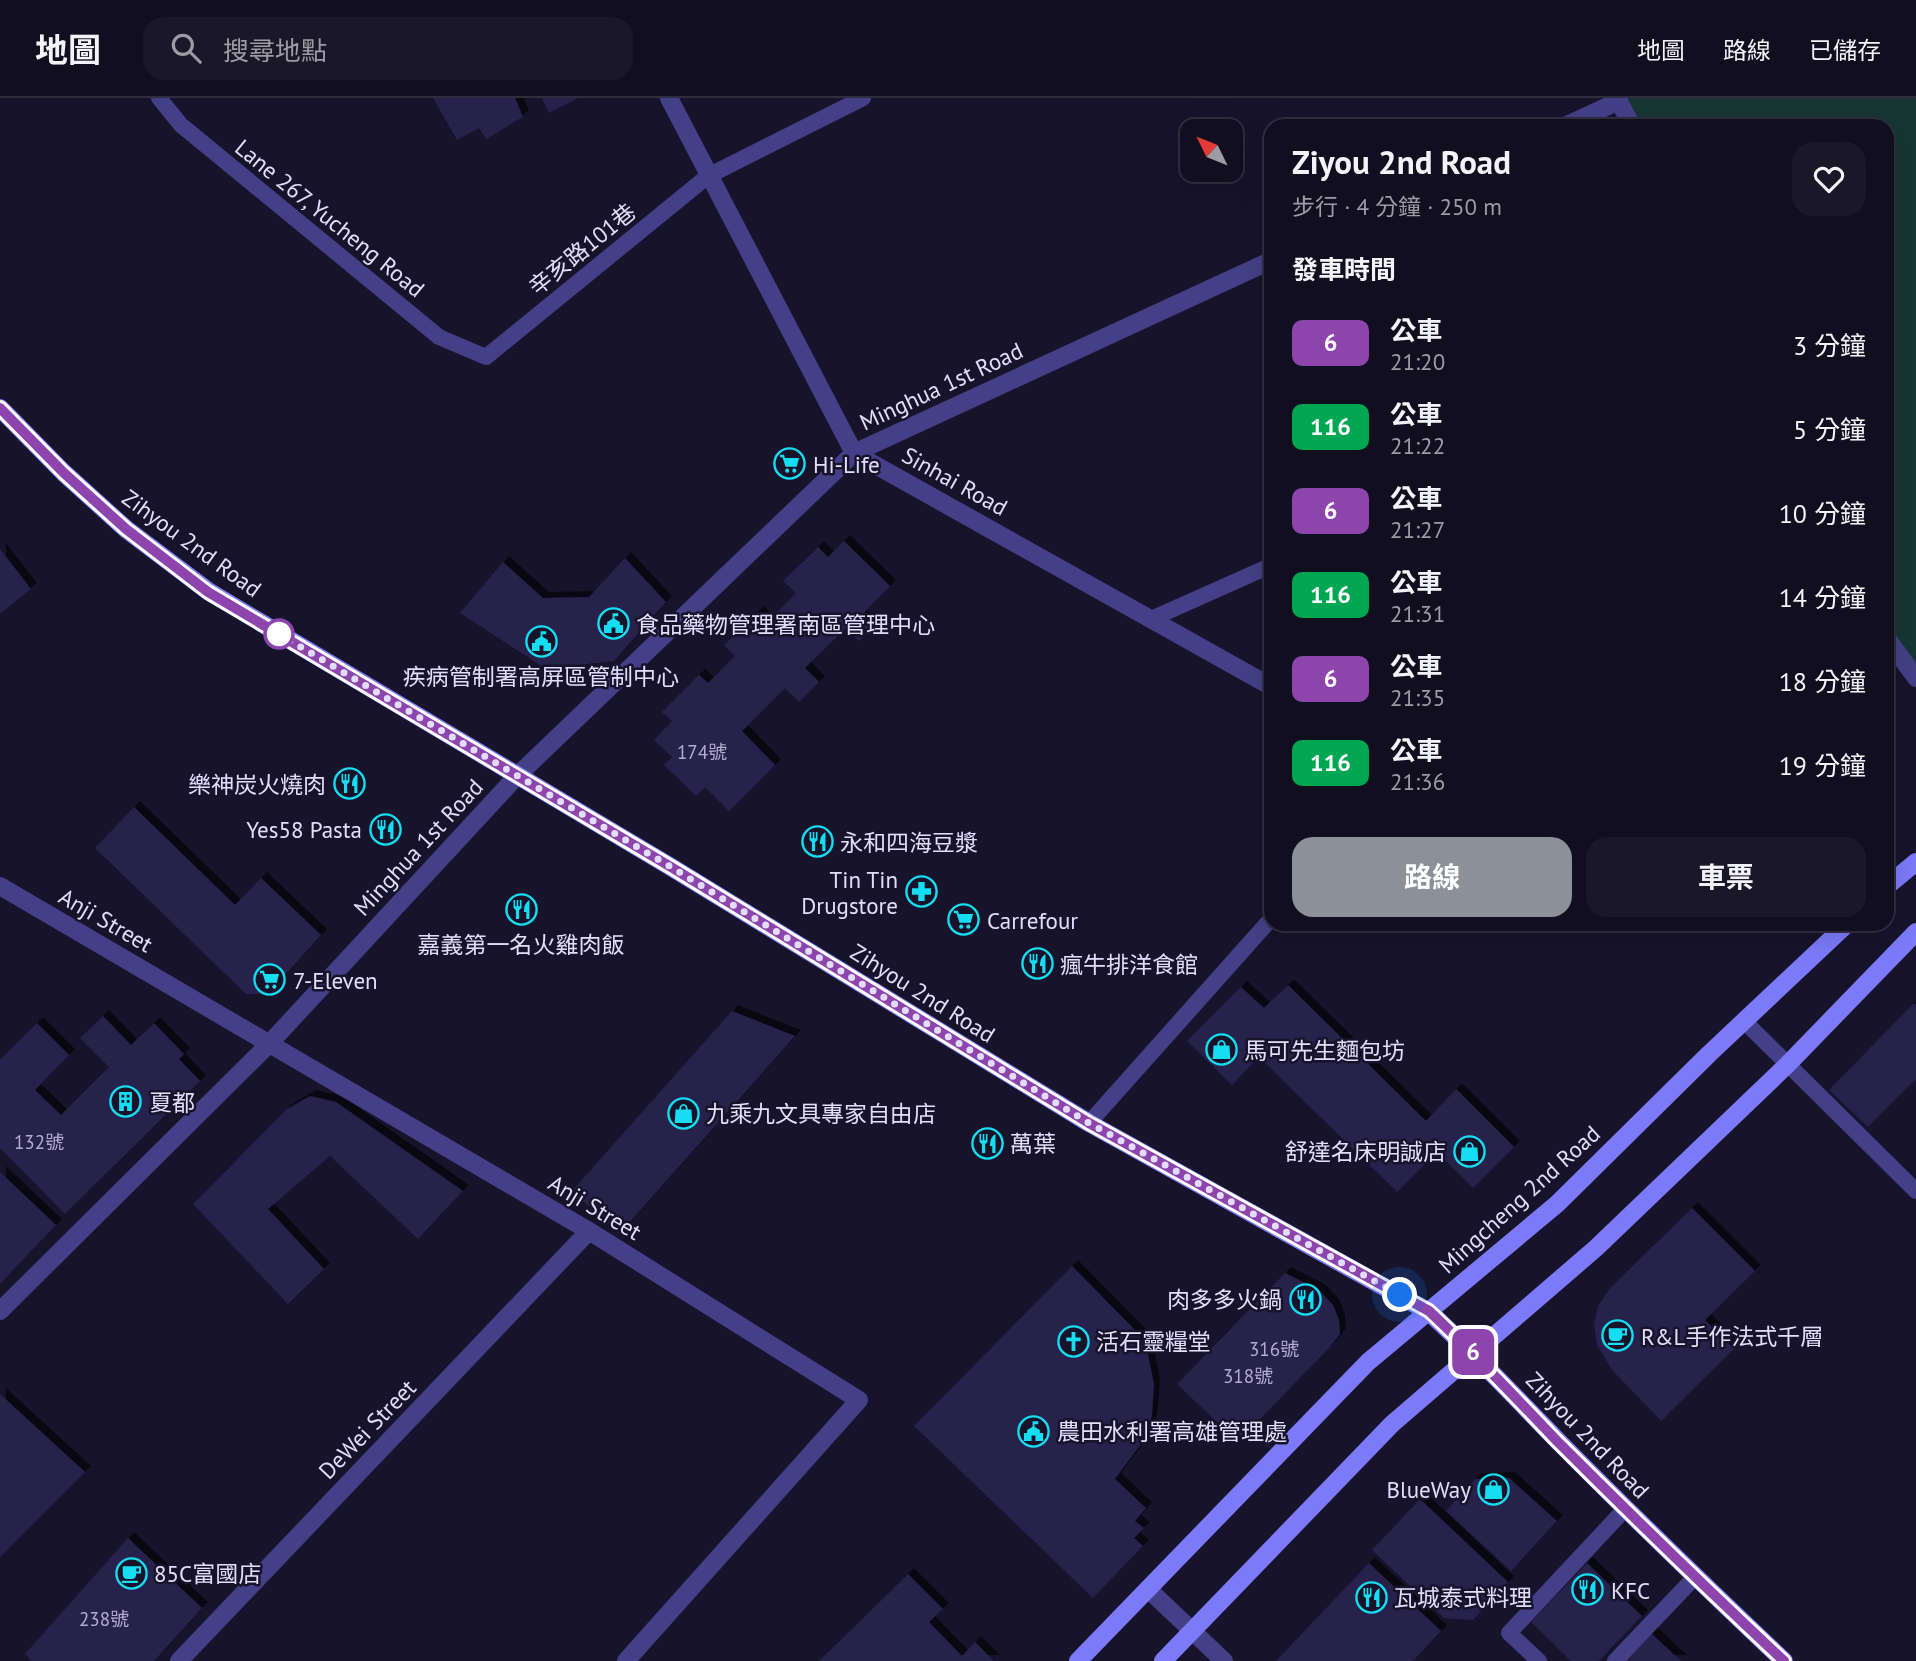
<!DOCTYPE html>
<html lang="zh-TW">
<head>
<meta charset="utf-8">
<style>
  :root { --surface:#110e20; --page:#1a1729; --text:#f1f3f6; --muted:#9c9ca5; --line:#302e3e; --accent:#8c9099 }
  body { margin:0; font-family:"PT Sans","Noto Sans TC",sans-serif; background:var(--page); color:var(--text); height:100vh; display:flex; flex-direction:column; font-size:26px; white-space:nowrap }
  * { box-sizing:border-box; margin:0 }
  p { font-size:23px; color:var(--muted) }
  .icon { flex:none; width:38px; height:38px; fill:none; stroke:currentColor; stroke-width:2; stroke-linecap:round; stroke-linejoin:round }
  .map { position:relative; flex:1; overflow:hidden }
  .sheet { position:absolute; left:1264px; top:21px; width:630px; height:812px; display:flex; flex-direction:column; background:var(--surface); border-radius:21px; box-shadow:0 7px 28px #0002,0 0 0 2px var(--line) }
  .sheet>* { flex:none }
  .badge { padding:0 14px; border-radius:10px; font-size:24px; line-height:46px }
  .needle { width:46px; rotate:313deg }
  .fabs { position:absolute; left:1180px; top:21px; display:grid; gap:14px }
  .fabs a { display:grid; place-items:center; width:63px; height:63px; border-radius:14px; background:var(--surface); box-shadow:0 7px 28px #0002,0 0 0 2px var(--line); font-size:35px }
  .you { position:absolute; width:35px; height:35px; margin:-18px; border:5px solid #fff; border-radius:50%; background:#1a73e8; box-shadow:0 0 0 10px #1a73e833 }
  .map>.badge { position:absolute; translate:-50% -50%; box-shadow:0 0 0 4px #fff }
  h2 { padding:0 28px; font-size:26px; line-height:63px }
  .round { display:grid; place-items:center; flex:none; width:74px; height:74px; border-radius:21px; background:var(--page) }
  .head { display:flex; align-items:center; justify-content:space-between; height:119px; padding:0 28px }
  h1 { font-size:33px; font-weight:700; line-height:52px }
  .button { display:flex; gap:14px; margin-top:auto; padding:14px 28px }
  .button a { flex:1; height:80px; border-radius:21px; background:var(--accent); color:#fff; font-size:28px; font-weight:700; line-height:80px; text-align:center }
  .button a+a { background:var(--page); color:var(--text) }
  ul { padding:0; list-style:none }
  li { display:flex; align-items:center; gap:21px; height:84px; padding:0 28px }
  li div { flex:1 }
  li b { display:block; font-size:26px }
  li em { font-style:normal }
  li .badge { min-width:77px; font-weight:700; text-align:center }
  header { display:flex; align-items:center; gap:42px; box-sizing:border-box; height:98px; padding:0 35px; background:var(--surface); border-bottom:2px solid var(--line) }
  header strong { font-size:33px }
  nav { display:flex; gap:38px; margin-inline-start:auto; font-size:24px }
  .search { width:490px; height:63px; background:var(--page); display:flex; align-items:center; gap:18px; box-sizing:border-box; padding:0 24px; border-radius:21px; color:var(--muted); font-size:26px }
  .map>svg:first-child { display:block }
  .green { fill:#163533 }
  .building { fill:#28204b; filter:url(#shadow) }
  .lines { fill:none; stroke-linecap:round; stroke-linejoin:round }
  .lane { stroke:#434087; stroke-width:16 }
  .street { stroke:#434087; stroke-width:18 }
  .secondary { stroke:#7c7af8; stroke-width:18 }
  .line-casing { stroke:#fff; stroke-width:16 }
  .line { stroke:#8e44ad; stroke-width:10 }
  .walk { stroke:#e1defd; stroke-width:7; stroke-dasharray:0 12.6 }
  .stop-dot { fill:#fff; stroke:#8e44ad; stroke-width:3.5 }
  .labels { text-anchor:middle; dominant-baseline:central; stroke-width:5; stroke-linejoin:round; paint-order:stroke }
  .number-label { font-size:19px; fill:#b3aed0 }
  .street-label { font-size:23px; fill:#e1defd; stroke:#17132b }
  .poi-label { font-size:23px; fill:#e1defd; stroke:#17132b; text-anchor:start }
</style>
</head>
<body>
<header>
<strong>地圖</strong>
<div class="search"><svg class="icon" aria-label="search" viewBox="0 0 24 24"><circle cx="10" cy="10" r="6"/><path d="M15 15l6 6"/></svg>搜尋地點</div>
<nav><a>地圖</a><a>路線</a><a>已儲存</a></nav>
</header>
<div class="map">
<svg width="1916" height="1563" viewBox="0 0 1916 1563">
  <defs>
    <filter id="shadow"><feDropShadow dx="6" dy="-6" stdDeviation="0" flood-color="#0009"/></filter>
  </defs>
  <rect width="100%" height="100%" fill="#17132b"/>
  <path class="green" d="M1617,0H1916V579L1887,537L1886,28H1631Z"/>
  <g class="building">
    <path d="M433,0H515L523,19L486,41L479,30L457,42Z"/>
    <path d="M542,0H578L549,15Z"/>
    <path d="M844,443L890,488L861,518L873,529L859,543L846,530L805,570L819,584L799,604L785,590L742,633L775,667L729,713L705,689L696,698L664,667L672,659L654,642L672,623L662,614L699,577L708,585L735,558L724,547L758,514L767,524L796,495L783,483L818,449L828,459Z"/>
    <path d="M0,451L31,491L0,516Z"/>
    <path d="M625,460L666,504L614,563L546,571L460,515L503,464L543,500L589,499Z"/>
    <path d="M134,709L235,807L261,780L321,837L268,896H246L95,750Z"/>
    <path d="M1288,887L1426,1023L1456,991L1514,1049L1473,1090L1437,1054L1397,1094L1259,959L1232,987L1187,943L1241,889L1264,910Z"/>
    <path d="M1914,905L1916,907V983L1915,982L1868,1029L1829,992Z"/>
    <path d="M732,913L795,938L619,1136L572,1093Z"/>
    <path d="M103,918L131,947L154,925L184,956L179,961L200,983L65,1116L0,1050V962L37,925L69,957L35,992L61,1017L109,969L80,940Z"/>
    <path d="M310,998L336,1004L463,1093L418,1141L330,1058L268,1111L324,1171L288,1206L193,1106L287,1011Z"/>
    <path d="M0,1074L56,1127L0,1186Z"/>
    <path d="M1692,1110L1755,1173L1705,1222L1734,1251L1661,1323L1612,1272L1597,1247L1594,1226L1598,1208L1610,1190Z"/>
    <path d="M1072,1168L1139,1236L1148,1257L1154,1286L1152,1317L1147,1338L1115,1381L1146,1410L1135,1423L1144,1430L1134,1440L1143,1448L1093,1500L914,1328Z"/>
    <path d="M1285,1175L1319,1192L1333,1207L1339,1222L1340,1236L1330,1249L1238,1344L1177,1286Z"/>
    <path d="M0,1296L85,1374L0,1459Z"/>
    <path d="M1509,1380L1557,1423L1511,1473L1446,1413L1475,1381Z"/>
    <path d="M1420,1401L1508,1484L1473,1522L1444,1520L1372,1452Z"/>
    <path d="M128,1440L202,1510L154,1563H32L25,1556Z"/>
    <path d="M1369,1465L1441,1533L1413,1563H1276Z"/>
    <path d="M1587,1465L1642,1518L1599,1563H1571L1531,1524Z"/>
    <path d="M908,1476L943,1511L929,1524L962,1558L975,1544L994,1563H819Z"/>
    <path d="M1651,1535L1681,1563H1624Z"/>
  </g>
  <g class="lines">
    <g class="lane">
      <path d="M159,0L181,27L439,239L486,259L708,78L863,0"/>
      <path d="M1151,521L1270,468"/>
      <path d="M1744,923L1916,1093"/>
      <path d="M1089,1025L1270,822"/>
      <path d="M1539,1563L1509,1535L1626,1410"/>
      <path d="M1615,1563L1695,1479"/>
    </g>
    <g class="street">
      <path d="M669,0L854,355L1270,588"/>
      <path d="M1617,0L1632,28"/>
      <path d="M1565,28L1619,3"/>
      <path d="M1886,539L1916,580"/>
      <path d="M0,788L589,1133L859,1302L626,1563"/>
      <path d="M0,1213L269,946L517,678L854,355L1270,163"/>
      <path d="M1148,1491L1224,1563"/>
      <path d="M179,1563L589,1133"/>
    </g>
    <g class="secondary">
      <path d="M0,310L64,375L126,431L208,493L671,769L1089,1025L1429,1214C1474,1255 1515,1299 1558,1343C1632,1418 1708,1491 1784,1563"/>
      <path d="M1886,789L1916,764"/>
      <path d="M1078,1563L1368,1264L1557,1106L1709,956L1847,826"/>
      <path d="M1163,1563L1392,1326L1596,1150L1788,966L1916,834"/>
    </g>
  </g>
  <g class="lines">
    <defs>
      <path id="line" d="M0,310L64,375L126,431L208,494L671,769L1089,1025L1429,1213C1474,1255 1515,1299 1557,1343C1632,1418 1707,1491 1784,1563"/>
    </defs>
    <use href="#line" class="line-casing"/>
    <use href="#line" class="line"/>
    <path class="walk" d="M279,536L671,769L1089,1025L1400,1197"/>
  </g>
  <defs>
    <symbol id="supermarket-ring" viewBox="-11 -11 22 22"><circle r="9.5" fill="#17132b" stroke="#15def3" stroke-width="1.5"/><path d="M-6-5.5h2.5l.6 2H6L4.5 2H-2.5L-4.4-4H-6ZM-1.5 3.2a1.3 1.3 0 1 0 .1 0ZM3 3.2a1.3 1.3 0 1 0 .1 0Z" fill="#15def3"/></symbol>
    <symbol id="civic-ring" viewBox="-11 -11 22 22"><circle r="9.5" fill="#17132b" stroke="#15def3" stroke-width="1.5"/><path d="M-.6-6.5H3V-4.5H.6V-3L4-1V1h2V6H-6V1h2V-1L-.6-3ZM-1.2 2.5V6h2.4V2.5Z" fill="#15def3"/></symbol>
    <symbol id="restaurant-ring" viewBox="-11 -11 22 22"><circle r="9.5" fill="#17132b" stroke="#15def3" stroke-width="1.5"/><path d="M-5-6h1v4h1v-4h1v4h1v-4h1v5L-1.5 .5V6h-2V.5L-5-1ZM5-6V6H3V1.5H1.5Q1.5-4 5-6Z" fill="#15def3"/></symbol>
    <symbol id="pharmacy-ring" viewBox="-11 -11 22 22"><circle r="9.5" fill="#17132b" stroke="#15def3" stroke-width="1.5"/><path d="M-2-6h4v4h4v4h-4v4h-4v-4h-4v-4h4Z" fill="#15def3"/></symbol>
    <symbol id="shop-ring" viewBox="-11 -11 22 22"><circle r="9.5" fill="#17132b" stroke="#15def3" stroke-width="1.5"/><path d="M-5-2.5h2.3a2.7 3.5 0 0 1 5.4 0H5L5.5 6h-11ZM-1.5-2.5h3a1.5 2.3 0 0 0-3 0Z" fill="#15def3"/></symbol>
    <symbol id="building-ring" viewBox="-11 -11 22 22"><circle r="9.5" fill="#17132b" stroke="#15def3" stroke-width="1.5"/><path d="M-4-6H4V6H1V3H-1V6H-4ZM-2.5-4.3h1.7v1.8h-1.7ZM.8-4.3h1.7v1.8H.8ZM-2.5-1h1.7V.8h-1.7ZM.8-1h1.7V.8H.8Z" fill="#15def3"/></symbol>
    <symbol id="cafe-ring" viewBox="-11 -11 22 22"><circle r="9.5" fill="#17132b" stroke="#15def3" stroke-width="1.5"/><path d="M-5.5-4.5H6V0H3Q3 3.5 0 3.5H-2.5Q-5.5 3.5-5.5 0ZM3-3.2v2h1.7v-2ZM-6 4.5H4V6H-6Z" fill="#15def3"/></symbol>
    <symbol id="church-ring" viewBox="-11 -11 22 22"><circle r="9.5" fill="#17132b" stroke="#15def3" stroke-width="1.5"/><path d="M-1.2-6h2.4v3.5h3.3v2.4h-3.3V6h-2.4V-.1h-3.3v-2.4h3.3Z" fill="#15def3"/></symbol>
  </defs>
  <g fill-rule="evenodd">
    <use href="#supermarket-ring" x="772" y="348" width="35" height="35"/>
    <use href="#civic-ring" x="596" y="508" width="35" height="35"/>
    <use href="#civic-ring" x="524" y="526" width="35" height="35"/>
    <use href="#restaurant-ring" x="332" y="668" width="35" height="35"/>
    <use href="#restaurant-ring" x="368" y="714" width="35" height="35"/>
    <use href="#restaurant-ring" x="800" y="726" width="35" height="35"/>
    <use href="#pharmacy-ring" x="904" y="776" width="35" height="35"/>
    <use href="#restaurant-ring" x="504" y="794" width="35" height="35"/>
    <use href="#supermarket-ring" x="946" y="804" width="35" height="35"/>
    <use href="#restaurant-ring" x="1020" y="848" width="35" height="35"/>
    <use href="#supermarket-ring" x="252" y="864" width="35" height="35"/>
    <use href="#shop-ring" x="1204" y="934" width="35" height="35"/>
    <use href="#building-ring" x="108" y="986" width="35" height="35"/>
    <use href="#shop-ring" x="666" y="998" width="35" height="35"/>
    <use href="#restaurant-ring" x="970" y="1028" width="35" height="35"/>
    <use href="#shop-ring" x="1452" y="1036" width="35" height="35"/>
    <use href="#restaurant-ring" x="1288" y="1184" width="35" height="35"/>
    <use href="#cafe-ring" x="1600" y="1220" width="35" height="35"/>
    <use href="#church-ring" x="1056" y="1226" width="35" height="35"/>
    <use href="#civic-ring" x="1016" y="1316" width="35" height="35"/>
    <use href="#shop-ring" x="1476" y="1374" width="35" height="35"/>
    <use href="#cafe-ring" x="114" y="1458" width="35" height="35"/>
    <use href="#restaurant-ring" x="1570" y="1474" width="35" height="35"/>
    <use href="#restaurant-ring" x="1354" y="1482" width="35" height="35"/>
  </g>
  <circle class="stop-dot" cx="279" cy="536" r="14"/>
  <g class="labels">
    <g class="number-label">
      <text x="702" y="654">174號</text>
      <text x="39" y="1044">132號</text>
      <text x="1274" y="1251">316號</text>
      <text x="1248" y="1278">318號</text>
      <text x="104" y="1521">238號</text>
    </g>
    <g class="street-label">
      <text transform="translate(330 120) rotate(39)">Lane 267, Yucheng Road</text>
      <text transform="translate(582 151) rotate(-39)">辛亥路101巷</text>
      <text transform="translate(941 288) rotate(-25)">Minghua 1st Road</text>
      <text transform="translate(955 383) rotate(29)">Sinhai Road</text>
      <text transform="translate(192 445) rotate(36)">Zihyou 2nd Road</text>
      <text transform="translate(418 749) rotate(-47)">Minghua 1st Road</text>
      <text transform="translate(106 822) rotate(30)">Anji Street</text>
      <text transform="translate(923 895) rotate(32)">Zihyou 2nd Road</text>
      <text transform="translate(1519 1101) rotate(-42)">Mingcheng 2nd Road</text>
      <text transform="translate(595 1109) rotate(31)">Anji Street</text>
      <text transform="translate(367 1331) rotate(-46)">DeWei Street</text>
      <text transform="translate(1588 1337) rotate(46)">Zihyou 2nd Road</text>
    </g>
    <g class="poi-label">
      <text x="813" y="366">Hi-Life</text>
      <text x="636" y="526">食品藥物管理署南區管理中心</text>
      <text x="541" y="578" text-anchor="middle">疾病管制署高屏區管制中心</text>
      <text x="326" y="686" text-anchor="end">樂神炭火燒肉</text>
      <text x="362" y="731" text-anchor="end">Yes58 Pasta</text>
      <text x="840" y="744">永和四海豆漿</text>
      <text x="898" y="781" text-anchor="end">Tin Tin<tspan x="898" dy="26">Drugstore</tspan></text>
      <text x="987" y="822">Carrefour</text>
      <text x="521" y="846" text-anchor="middle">嘉義第一名火雞肉飯</text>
      <text x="1060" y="866">瘋牛排洋食館</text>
      <text x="293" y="882">7-Eleven</text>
      <text x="1244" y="952">馬可先生麵包坊</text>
      <text x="149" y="1004">夏都</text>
      <text x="706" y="1015">九乘九文具專家自由店</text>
      <text x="1010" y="1045">萬葉</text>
      <text x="1446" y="1053" text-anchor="end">舒達名床明誠店</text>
      <text x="1282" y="1201" text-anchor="end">肉多多火鍋</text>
      <text x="1641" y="1238">R&amp;L手作法式千層</text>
      <text x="1096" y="1243">活石靈糧堂</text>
      <text x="1057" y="1333">農田水利署高雄管理處</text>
      <text x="1471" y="1391" text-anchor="end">BlueWay</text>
      <text x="154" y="1475">85C富國店</text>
      <text x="1611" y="1492">KFC</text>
      <text x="1394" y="1499">瓦城泰式料理</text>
    </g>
  </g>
</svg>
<div class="fabs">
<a><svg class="needle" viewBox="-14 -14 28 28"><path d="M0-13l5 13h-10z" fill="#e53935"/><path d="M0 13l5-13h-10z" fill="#9c9ca5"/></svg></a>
</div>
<div class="you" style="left:1400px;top:1197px"></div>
<b class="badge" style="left:1473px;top:1254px;background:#8e44ad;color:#fff">6</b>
<section class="sheet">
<div class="head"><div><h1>Ziyou 2nd Road</h1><p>步行 · 4 分鐘 · 250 m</p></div><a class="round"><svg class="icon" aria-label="heart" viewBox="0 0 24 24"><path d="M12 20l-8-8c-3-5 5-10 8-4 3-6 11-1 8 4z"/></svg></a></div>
<h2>發車時間</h2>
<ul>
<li><span class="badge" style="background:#8e44ad;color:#fff">6</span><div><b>公車</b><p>21:20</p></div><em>3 分鐘</em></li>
<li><span class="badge" style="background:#00a651;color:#fff">116</span><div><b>公車</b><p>21:22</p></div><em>5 分鐘</em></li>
<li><span class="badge" style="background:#8e44ad;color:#fff">6</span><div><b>公車</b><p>21:27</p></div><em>10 分鐘</em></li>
<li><span class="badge" style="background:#00a651;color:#fff">116</span><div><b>公車</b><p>21:31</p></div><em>14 分鐘</em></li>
<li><span class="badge" style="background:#8e44ad;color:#fff">6</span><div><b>公車</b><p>21:35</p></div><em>18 分鐘</em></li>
<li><span class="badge" style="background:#00a651;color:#fff">116</span><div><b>公車</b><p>21:36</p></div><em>19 分鐘</em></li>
</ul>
<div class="button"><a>路線</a><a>車票</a></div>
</section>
</div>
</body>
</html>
